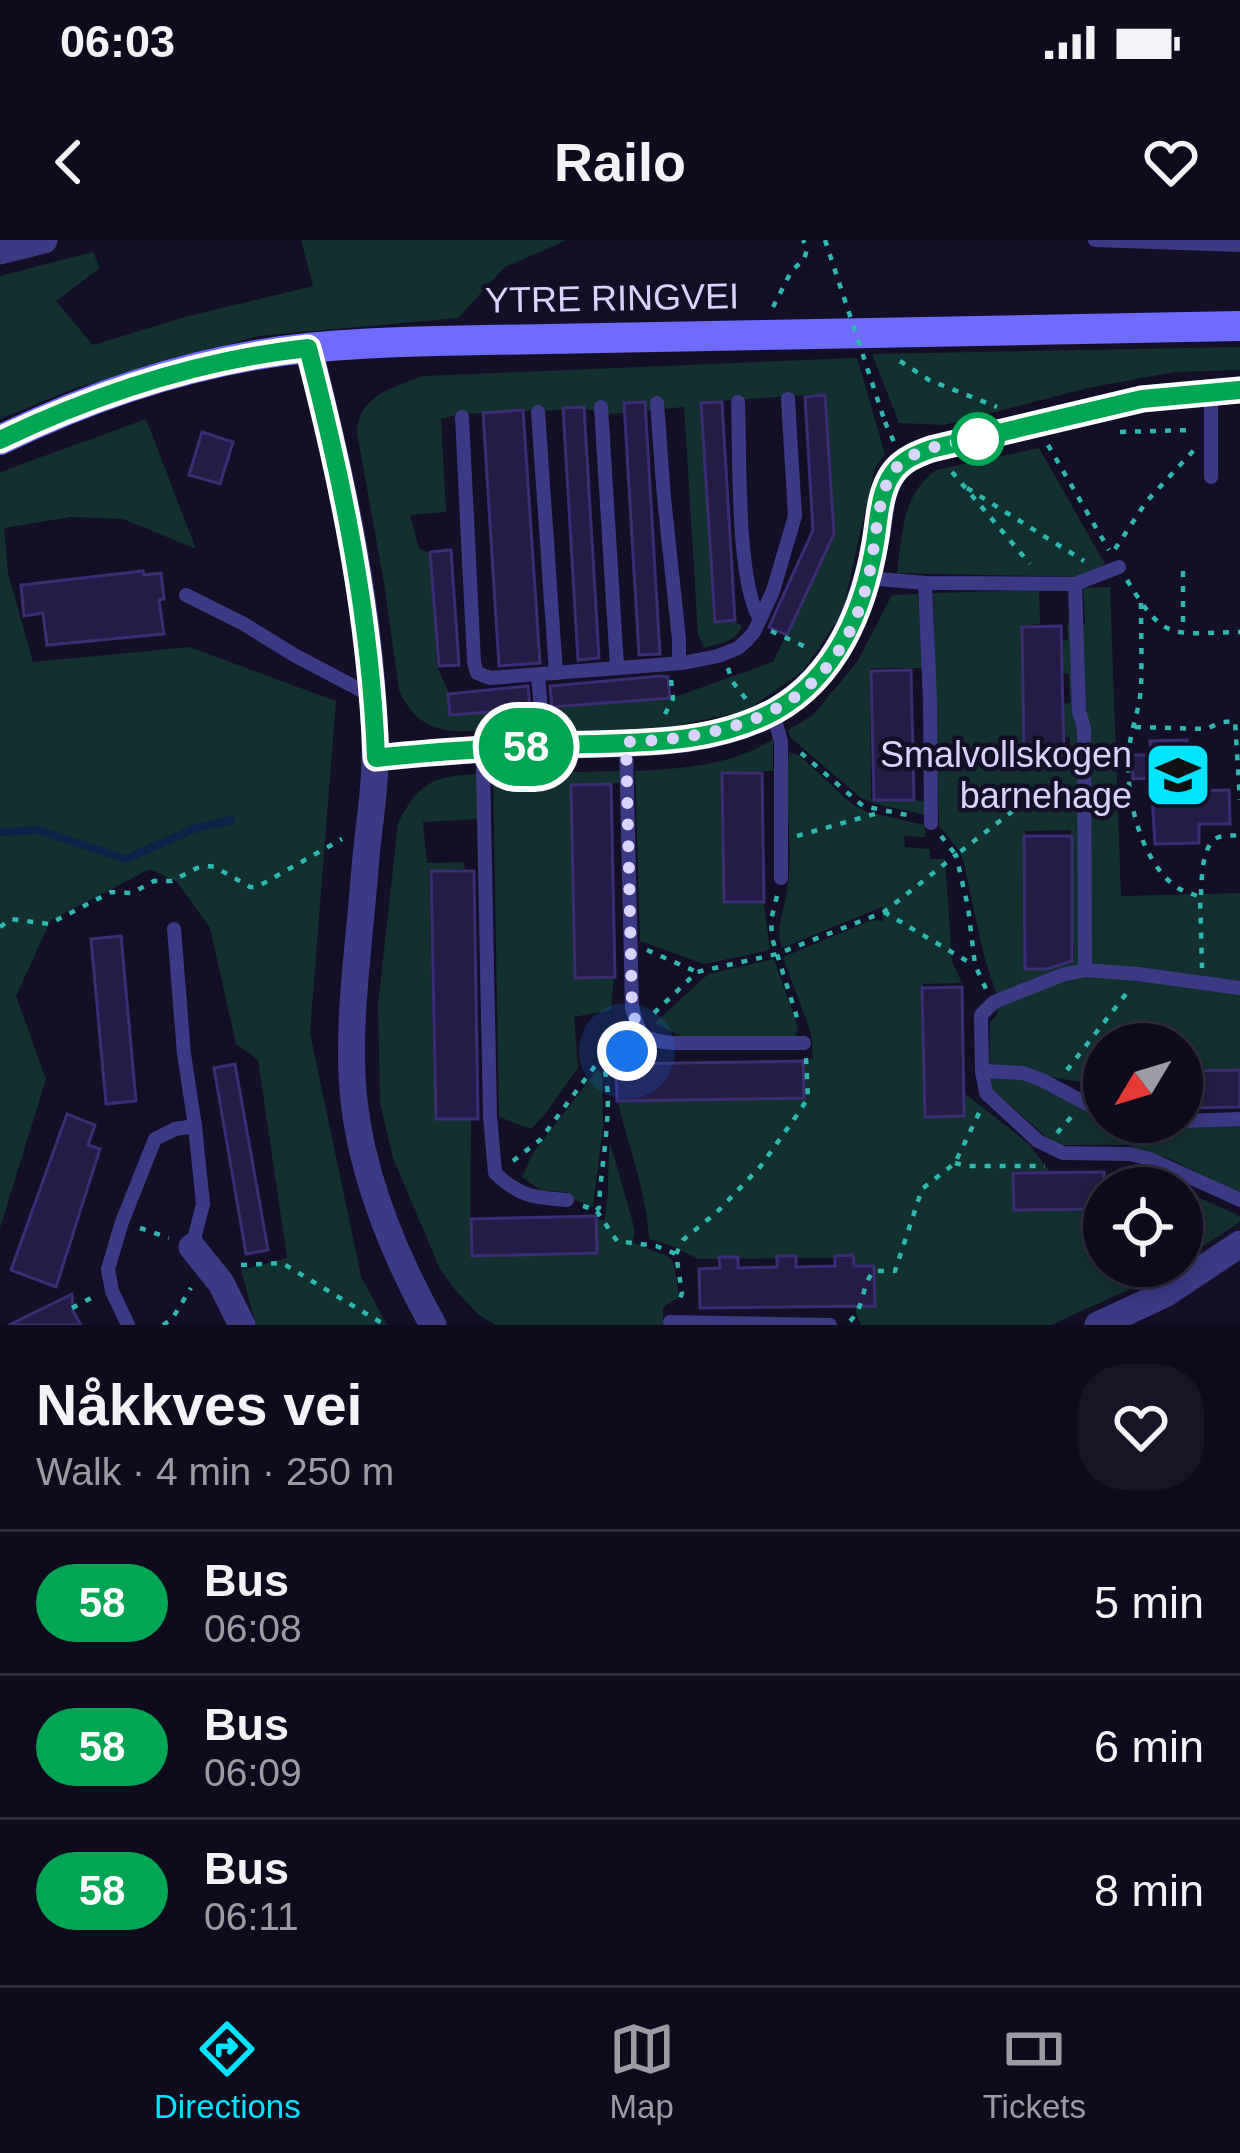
<!DOCTYPE html>
<html lang="en">
<head>
<meta charset="utf-8">
<style>
  :root { --surface:#0e0b1c; --page:#171425; --text:#f1f3f6; --muted:#9b9ba3; --line:#2e2b3b; --accent:#00e5ff }
  body { margin:0; font-family:Helvetica,sans-serif; background:var(--page); color:var(--text); height:100vh; display:flex; flex-direction:column; font-size:45px; white-space:nowrap }
  * { box-sizing:border-box; margin:0 }
  p { font-size:39px; color:var(--muted) }
  .icon { flex:none; width:66px; height:66px; fill:none; stroke:currentColor; stroke-width:2; stroke-linecap:round; stroke-linejoin:round }
  .map { position:relative; height:1085px; overflow:hidden }
  .details { display:flex; flex-direction:column; background:var(--surface); flex:1 }
  .details>* { flex:none }
  .badge { padding:0 24px; border-radius:39px; font-size:42px; line-height:78px }
  .needle { width:78px; rotate:232deg }
  .fabs { position:absolute; left:1083px; top:783px; display:grid; gap:24px }
  .fabs a { display:grid; place-items:center; width:120px; height:120px; border-radius:50%; background:var(--surface); box-shadow:0 6px 18px #0003,0 0 0 3px var(--line); font-size:60px }
  .you { position:absolute; width:60px; height:60px; margin:-30px; border:9px solid #fff; border-radius:50%; background:#1a73e8; box-shadow:0 0 0 18px #1a73e833 }
  .map>.badge { position:absolute; translate:-50% -50%; box-shadow:0 0 0 6px #fff }
  .round { display:grid; place-items:center; flex:none; width:126px; height:126px; border-radius:48px; background:var(--page) }
  .headline { display:flex; align-items:center; justify-content:space-between; height:204px; padding:0 36px }
  h1 { font-size:57px; font-weight:700; line-height:90px }
  ul { padding:0; list-style:none }
  li { display:flex; align-items:center; gap:36px; height:144px; padding:0 36px; border-top:3px solid var(--line) }
  li div { flex:1 }
  li b { display:block; font-size:45px }
  li em { font-style:normal }
  li .badge { min-width:132px; font-weight:700; text-align:center }
  .status { display:flex; justify-content:space-between; align-items:center; height:84px; padding:0 60px; background:var(--surface); direction:ltr }
  .status svg { height:33px; fill:currentColor }
  header { display:flex; justify-content:space-between; align-items:center; height:156px; padding:0 36px; background:var(--surface); font-size:54px; font-weight:700 }
  .dock { display:flex; justify-content:space-around; align-items:center; height:168px; border-top:3px solid var(--line); background:var(--surface); font-size:33px; color:var(--muted) }
  .dock a { display:grid; justify-items:center; gap:6px }
  .dock .on { color:var(--accent) }
  .map>svg:first-child { display:block }
  .green { fill:#12302f; fill-rule:evenodd }
  .lines { fill:none; stroke-linecap:round; stroke-linejoin:round }
  .stream { stroke:#0c2248; stroke-width:8 }
  .building { fill:#241b47; stroke:#3b2d73; stroke-width:3 }
  .path { stroke:#2fb8b0; stroke-width:4.5; stroke-dasharray:6 9; stroke-linecap:butt }
  .lane { stroke:#3d3a85; stroke-width:14 }
  .street { stroke:#3d3a85; stroke-width:27 }
  .secondary { stroke:#6f6bff; stroke-width:30 }
  .path-bridge { stroke:#2fb8b0; stroke-width:4.5; stroke-dasharray:6 9; stroke-linecap:butt }
  .line-casing { stroke:#fff; stroke-width:27 }
  .line { stroke:#00a651; stroke-width:18 }
  .walk { stroke:#d9d4ff; stroke-width:12; stroke-dasharray:0 21.6 }
  .stop-dot { fill:#fff; stroke:#00a651; stroke-width:6 }
  .labels { text-anchor:middle; dominant-baseline:central; stroke-width:9; stroke-linejoin:round; paint-order:stroke }
  .street-label { font-size:36px; fill:#d9d4ff; stroke:#130f26 }
  .poi-label { font-size:36px; fill:#d9d4ff; stroke:#130f26; text-anchor:end }
</style>
</head>
<body>
<div class="status"><b>06:03</b><svg viewBox="0 0 49 12"><path d="M0 12V9h3v3zM5 12V6h3v6zM10 12V3h3v9zM15 12V0h3v12zM26 1h20v11H26zM47 4h2v5h-2z"/></svg></div>
<header><svg class="icon" aria-label="back" viewBox="0 0 24 24"><path d="M15 5l-7 7 7 7"/></svg>Railo<svg class="icon" aria-label="heart" viewBox="0 0 24 24"><path d="M12 20l-8-8c-3-5 5-10 8-4 3-6 11-1 8 4z"/></svg></header>
<div class="map">
<svg width="1240" height="1085" viewBox="0 0 1240 1085">
  <rect width="100%" height="100%" fill="#130f26"/>
  <g class="green">
    <path d="M301,0H567L505,27L458,78L259,96L73,149L0,179V36L93,12L100,28L56,61L93,105L185,77L313,46Z"/>
    <path d="M1240,107V130L1174,132L1088,148L944,185L899,183L872,114Z"/>
    <path d="M851,118H857L885,214L875,228L842,374L803,431L746,471L656,490L562,495L555,468L669,459L773,422L832,300L823,154L703,162L716,381L733,380L742,386C736,403 719,403 704,408L698,394L684,167L610,174L585,169L461,174L441,179L446,272L410,275L419,309L430,313L437,426L450,455L529,468L524,485C473,490 423,507 399,450L384,343L357,193C357,156 394,147 423,136Z"/>
    <path d="M146,179L196,309L123,279L71,277L4,288L8,333L33,422L189,407L336,461L310,793L361,1036L387,1085H256L241,1030L287,1018L258,820L236,804L210,688L177,642L150,629L51,680L16,756L46,839L0,988V232Z"/>
    <path d="M1039,208L1105,324L1081,337L897,333C902,295 902,254 936,230Z"/>
    <path d="M1110,347L1121,656L1240,653V829H1182V804H1104V851L1086,843L989,826L990,782L997,775L998,759L984,716L963,620L958,609L939,586L933,353L1039,350L1040,384L1021,386L1026,512H1070V497H1064L1063,464L1070,463L1069,434L1062,433L1061,401L1068,400L1067,383L1085,384L1083,348ZM1071,590L1072,606L1065,607C1072,641 1072,668 1067,702L1074,703V717L1028,719L1025,591Z"/>
    <path d="M918,354L922,428H870L871,558L924,561V575C903,568 881,568 861,558L790,497L788,490L813,475L857,422L892,355Z"/>
    <path d="M773,499V531L722,532L725,659H763L770,708L766,711L704,724L640,701L635,531C682,529 733,525 773,499Z"/>
    <path d="M789,512L800,516L852,564L867,572L925,585V597L904,596L905,607L930,609V619H945L952,721L962,743L923,744L925,875H964V853L1029,904L1049,931H1013V969L1104,968V1026H1173L1156,1037L1051,1085H861L856,1073L853,1018L698,1019L675,1007L649,999C647,953 628,905 617,859L804,855V820L813,818L811,793L783,717L872,680L883,681L882,667L782,708C776,689 781,680 785,662C796,613 783,562 789,512Z"/>
    <path d="M621,531L622,543L571,544L575,735H614L611,770L574,777L578,828L545,874L531,889L499,877L493,534Z"/>
    <path d="M478,534L479,579L423,582L427,623L464,622L465,629L429,631L435,877H471L470,1015L595,1012L594,977L604,981C610,959 607,926 610,902L631,976L635,991L633,1002C675,1024 672,1002 679,1057L663,1067V1085H495L479,1075L457,1052L440,1029L393,918L380,863L378,765L398,583C419,542 433,536 478,534Z"/>
    <path d="M774,719L797,785L798,791L795,796L691,797L678,795L655,783L708,734Z"/>
    <path d="M597,830L602,834L603,886L593,967L570,958L567,952L542,951L522,937L533,913Z"/>
    <path d="M1000,836L1039,843L1104,877V882L1147,886L1240,885V954L1170,919L1126,905H1055L992,849L989,840Z"/>
    <path d="M1182,950L1240,976V982L1182,1020Z"/>
  </g>
  <g class="lines">
    <path class="stream" d="M0,592L38,590L126,619L193,589L231,580"/>
  </g>
  <g class="building">
    <path d="M825,155L834,294L787,395L769,387L813,290L805,157Z"/>
    <path d="M645,162L660,414L639,415L624,163Z"/>
    <path d="M722,162L735,380L715,382L701,163Z"/>
    <path d="M584,167L599,418L578,420L563,168Z"/>
    <path d="M523,170L540,423L499,426L483,173Z"/>
    <path d="M202,192L233,202L220,244L189,235Z"/>
    <path d="M451,310L459,425L439,426L430,312Z"/>
    <path d="M143,331L144,335L161,333L164,359L159,360L164,394L47,405L43,373L24,376L21,345Z"/>
    <path d="M1061,386L1064,515L1024,516L1022,387Z"/>
    <path d="M911,430L914,560H874L871,431Z"/>
    <path d="M661,436L668,437L670,458L552,467L550,446Z"/>
    <path d="M528,446L530,469L450,475L448,454Z"/>
    <path d="M1187,500L1188,551L1229,550L1230,584H1199V603L1155,604L1151,538L1133,539L1132,515H1151L1150,501Z"/>
    <path d="M722,533H762L764,662H724Z"/>
    <path d="M611,544L615,737L575,738L571,545Z"/>
    <path d="M1024,596H1072V721L1047,729H1025Z"/>
    <path d="M431,631H474L478,879H436Z"/>
    <path d="M121,696L136,861L106,864L91,699Z"/>
    <path d="M962,747L964,876L925,877L922,748Z"/>
    <path d="M803,821L804,858L617,861L616,824Z"/>
    <path d="M235,824L268,1010L246,1014L214,828Z"/>
    <path d="M1240,830V867L1182,868V831Z"/>
    <path d="M67,874L95,885L88,905L100,909L56,1047L11,1030Z"/>
    <path d="M1104,932V969L1014,970L1013,933Z"/>
    <path d="M596,976L597,1013L472,1016L471,979Z"/>
    <path d="M853,1015L854,1026H874L875,1066L700,1068L699,1029L720,1028L719,1017H738V1028L777,1027V1016H796V1027L835,1026V1016Z"/>
    <path d="M72,1054L73,1071L81,1085H9Z"/>
  </g>
  <g class="lines">
    <g class="path">
      <path d="M773,67L792,30L804,20L807,9L803,0"/>
      <path d="M900,121L929,140L997,167"/>
      <path d="M885,182L894,202"/>
      <path d="M1120,192L1192,190"/>
      <path d="M1048,205L1109,310"/>
      <path d="M952,232L1030,324"/>
      <path d="M967,248L1084,321"/>
      <path d="M1115,309L1146,262L1194,210"/>
      <path d="M1183,331V391"/>
      <path d="M1127,340C1165,403 1171,393 1240,392"/>
      <path d="M1141,363C1141,391 1142,419 1141,446C1140,469 1131,488 1129,510C1124,552 1140,620 1175,646C1183,652 1191,653 1200,657L1202,728"/>
      <path d="M771,391L810,409"/>
      <path d="M728,428L732,441L746,459"/>
      <path d="M665,474L673,459L671,439"/>
      <path d="M1135,487L1206,489L1222,482L1235,481L1240,560"/>
      <path d="M801,513L863,566L912,576"/>
      <path d="M797,596L878,573"/>
      <path d="M941,596L956,615L1027,560L1067,547"/>
      <path d="M1201,655C1202,638 1201,604 1219,597C1226,595 1233,596 1240,595"/>
      <path d="M777,656L771,680L772,698L799,784"/>
      <path d="M884,672L972,724"/>
      <path d="M0,687L11,679L49,684L111,652L132,653L154,641H172L197,628L207,626L215,627L250,647H257L342,599"/>
      <path d="M647,710L697,732"/>
      <path d="M654,773L697,732L777,714L884,672L956,615L968,667L975,725L986,749"/>
      <path d="M1067,830L1126,754"/>
      <path d="M1057,893L1073,875"/>
      <path d="M513,921L540,900L601,818L627,811L631,808"/>
      <path d="M955,923L967,926H1045"/>
      <path d="M583,966L596,970L617,1001L656,1006L676,1014L682,1053L678,1063"/>
      <path d="M596,970L599,968C600,924 617,858 601,818"/>
      <path d="M140,988L169,998"/>
      <path d="M676,1014L683,1000L717,972L760,927L797,875L808,858L806,818"/>
      <path d="M241,1025L282,1023L385,1085"/>
      <path d="M72,1068L93,1057"/>
      <path d="M850,1081C865,1067 861,1045 874,1031H895L922,949L955,923L980,871"/>
      <path d="M163,1085L172,1079L191,1048"/>
    </g>
    <g class="lane">
      <path d="M1095,0L1240,5"/>
      <path d="M1211,153V237"/>
      <path d="M738,162C740,212 736,342 760,379"/>
      <path d="M657,163L664,258L679,399V423"/>
      <path d="M601,167L617,426"/>
      <path d="M538,172L556,433"/>
      <path d="M462,177L474,422L477,433L490,438L683,423L718,416L738,408L747,400L754,392L773,351L795,276L788,159"/>
      <path d="M868,338L925,343L1075,344L1119,327"/>
      <path d="M925,343L930,463L931,583"/>
      <path d="M1075,344L1079,471L1084,488L1085,730"/>
      <path d="M186,355L244,384L294,415L374,457"/>
      <path d="M538,435L544,506"/>
      <path d="M773,472L781,502V638"/>
      <path d="M626,504L632,767C639,796 642,800 673,803H804"/>
      <path d="M478,509L483,526L490,876L495,933C519,956 534,958 567,960"/>
      <path d="M174,689L184,814L195,886L203,964L192,1007"/>
      <path d="M1240,748L1138,734L1085,730L1062,735L994,762L981,775L982,831L986,853L1038,901L1063,913L1130,914L1150,919L1240,960"/>
      <path d="M982,831L1023,833L1042,840L1104,873"/>
      <path d="M1182,881L1240,879"/>
      <path d="M670,1082L830,1085"/>
      <path d="M128,1085L112,1051L108,1029L122,982L155,899L175,889L195,886"/>
    </g>
    <g class="street">
      <path d="M0,11L44,0"/>
      <path d="M309,108C342,239 373,374 375,510C376,549 368,589 365,628C360,697 349,767 352,836C356,923 392,1011 433,1085"/>
      <path d="M376,518C434,512 492,508 550,506C624,502 707,509 775,471C840,433 864,364 877,294C880,274 881,250 893,233C902,220 917,214 931,209L1142,159L1240,150"/>
      <path d="M192,1007L221,1043L242,1085"/>
      <path d="M1098,1085L1165,1054L1240,1004"/>
    </g>
    <path class="secondary" d="M0,200C97,153 199,119 307,108C350,104 393,102 436,101L1240,86"/>
    <path class="path-bridge" d="M825,0L885,182"/>
  </g>
  <g class="lines">
    <defs>
      <path id="line" d="M0,200C98,153 200,120 308,108C343,242 371,379 376,518C437,511 498,508 559,505C631,502 709,507 775,471C836,437 864,369 875,303C879,281 879,252 893,233C902,220 917,214 931,209L1142,159L1240,150"/>
    </defs>
    <use href="#line" class="line-casing"/>
    <use href="#line" class="line"/>
    <path class="walk" d="M627,811L644,796L637,789L632,766L626,502C751,497 845,462 871,325C876,299 878,248 896,228C918,204 962,202 992,196L978,199"/>
  </g>
  <defs>
    <symbol id="school-square" viewBox="-11 -11 22 22"><rect x="-9" y="-9" width="18" height="18" rx="4" fill="#00e5ff" stroke="#130f26"/><path d="M0-5L7-2L0 1L-7-2ZM-4 1L0 2.5L4 1V4Q0 6-4 4Z" fill="#111"/></symbol>
  </defs>
  <g fill-rule="evenodd">
    <use href="#school-square" x="1140" y="497" width="76" height="76"/>
  </g>
  <circle class="stop-dot" cx="978" cy="199" r="24"/>
  <g class="labels">
    <g class="street-label">
      <text transform="translate(612 58) rotate(-1)">YTRE RINGVEI</text>
    </g>
    <g class="poi-label">
      <text x="1132" y="514">Smalvollskogen<tspan x="1132" dy="41">barnehage</tspan></text>
    </g>
  </g>
</svg>
<div class="fabs">
<a><svg class="needle" viewBox="-14 -14 28 28"><path d="M0-13l5 13h-10z" fill="#e53935"/><path d="M0 13l5-13h-10z" fill="#9b9ba3"/></svg></a>
<a><svg class="icon" aria-label="locate" viewBox="0 0 24 24"><circle cx="12" cy="12" r="6"/><path d="M12 2v4M12 18v4M2 12h4M18 12h4"/></svg></a>
</div>
<div class="you" style="left:627px;top:811px"></div>
<b class="badge" style="left:526px;top:507px;background:#00a651;color:#fff">58</b>
</div>
<section class="details">
<div class="headline"><div><h1>Nåkkves vei</h1><p>Walk · 4 min · 250 m</p></div><a class="round"><svg class="icon" aria-label="heart" viewBox="0 0 24 24"><path d="M12 20l-8-8c-3-5 5-10 8-4 3-6 11-1 8 4z"/></svg></a></div>
<ul>
<li><span class="badge" style="background:#00a651;color:#fff">58</span><div><b>Bus</b><p>06:08</p></div><em>5 min</em></li>
<li><span class="badge" style="background:#00a651;color:#fff">58</span><div><b>Bus</b><p>06:09</p></div><em>6 min</em></li>
<li><span class="badge" style="background:#00a651;color:#fff">58</span><div><b>Bus</b><p>06:11</p></div><em>8 min</em></li>
</ul>
</section>
<nav class="dock">
<a class="on"><svg class="icon" aria-label="directions" viewBox="0 0 24 24"><path d="M12 3l9 9-9 9-9-9zM9 14v-3h6M13 9l2 2-2 2"/></svg>Directions</a>
<a><svg class="icon" aria-label="map" viewBox="0 0 24 24"><path d="M3 6l6-2 6 2 6-2v14l-6 2-6-2-6 2zM9 4v14M15 6v14"/></svg>Map</a>
<a><svg class="icon" aria-label="tickets" viewBox="0 0 24 24"><path d="M3 7h18v10H3zM15 7v10"/></svg>Tickets</a>
</nav>
</body>
</html>
